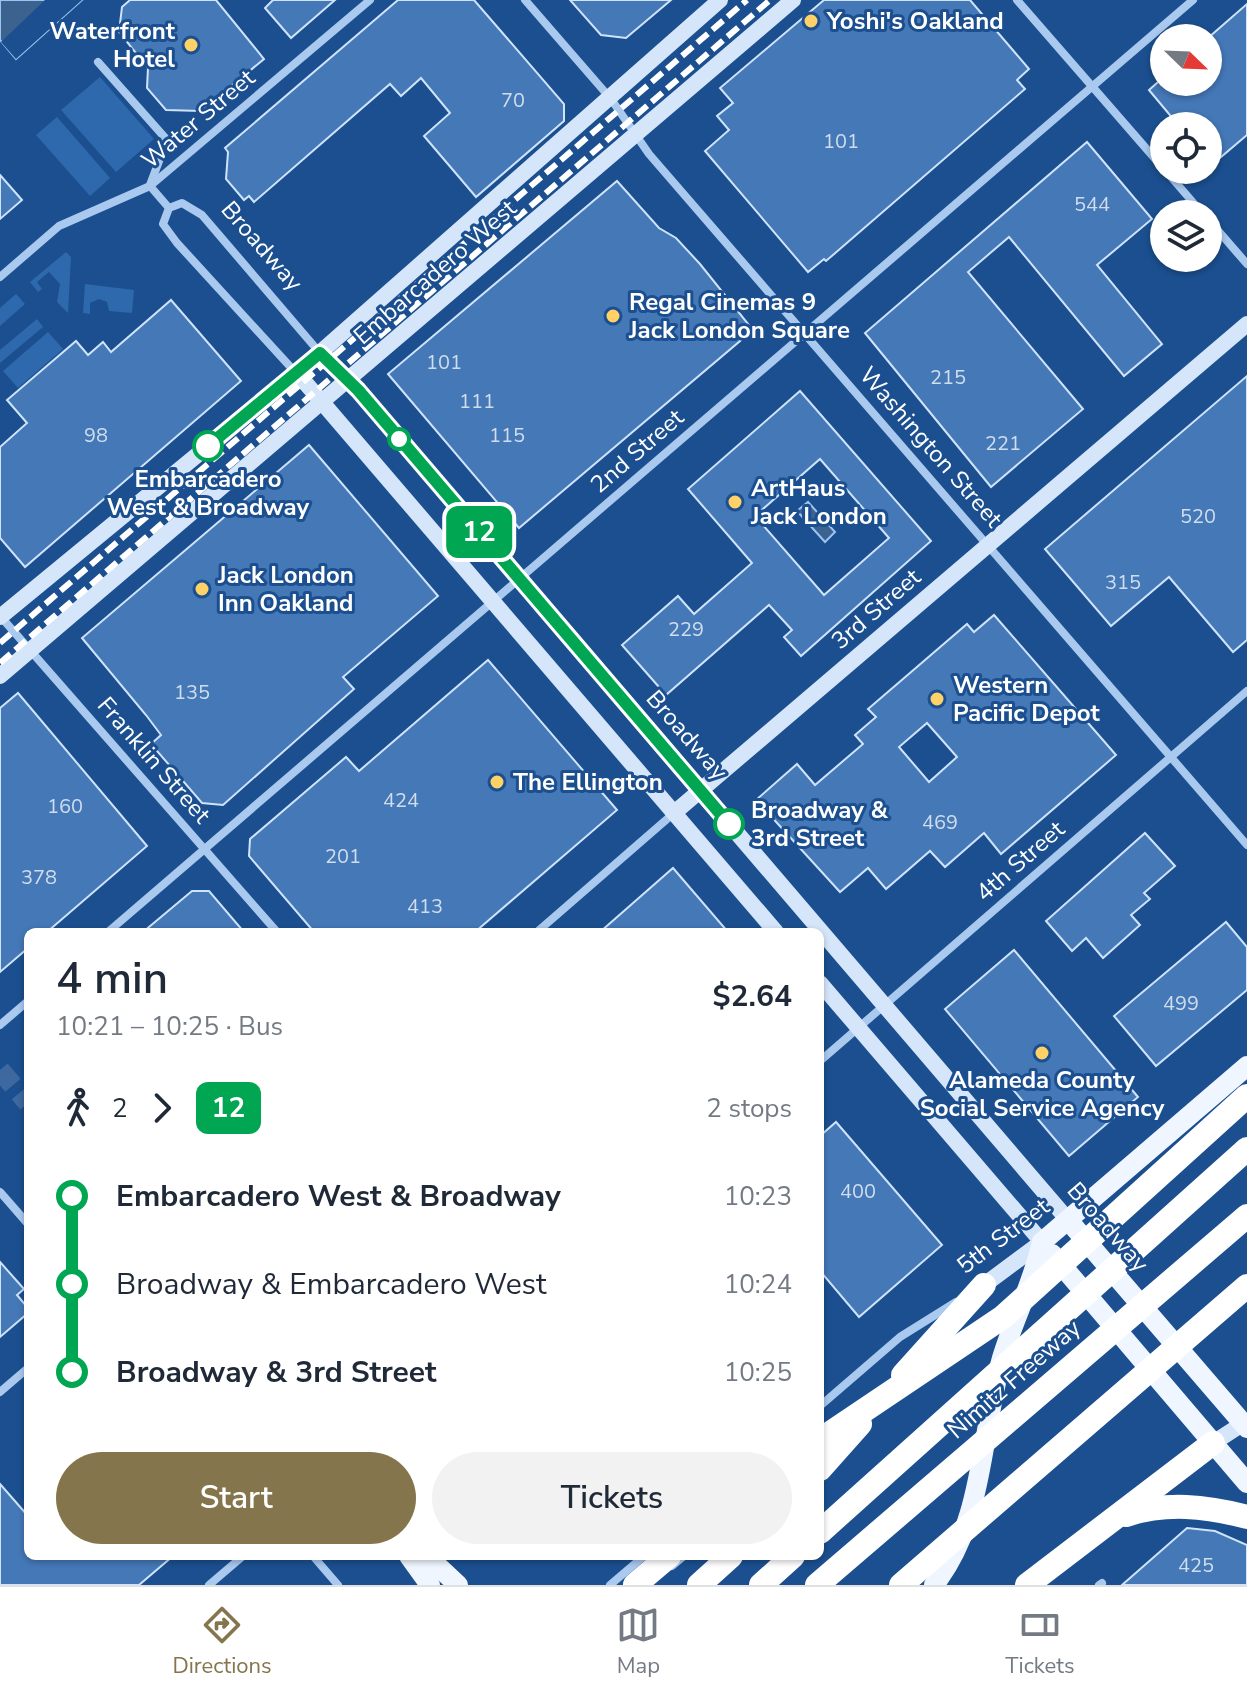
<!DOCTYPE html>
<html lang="en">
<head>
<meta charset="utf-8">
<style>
  :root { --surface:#fff; --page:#f2f2f3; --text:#1f2937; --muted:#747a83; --line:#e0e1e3; --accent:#84754c }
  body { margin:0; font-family:"Nunito Sans",sans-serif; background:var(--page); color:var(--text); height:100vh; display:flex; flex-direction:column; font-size:30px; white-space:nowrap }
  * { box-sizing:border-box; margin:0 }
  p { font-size:26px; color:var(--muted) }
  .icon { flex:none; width:44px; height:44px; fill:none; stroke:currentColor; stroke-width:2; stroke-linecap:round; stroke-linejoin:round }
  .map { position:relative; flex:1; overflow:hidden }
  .sheet { position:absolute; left:24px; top:928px; width:800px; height:632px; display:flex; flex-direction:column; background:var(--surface); border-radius:12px; box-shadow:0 2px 6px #0004 }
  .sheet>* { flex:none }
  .badge { padding:0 16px; border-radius:12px; font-size:28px; line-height:52px }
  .needle { width:52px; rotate:113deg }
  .buttons { position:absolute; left:1150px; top:24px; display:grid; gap:16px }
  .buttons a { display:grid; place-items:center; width:72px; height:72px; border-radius:50%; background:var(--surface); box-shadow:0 2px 6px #0004; font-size:40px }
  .map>.badge { position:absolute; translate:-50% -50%; box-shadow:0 0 0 4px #fff }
  .legs { display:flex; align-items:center; gap:12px; height:88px; padding:0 32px; font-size:26px }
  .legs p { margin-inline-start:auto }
  .overview { display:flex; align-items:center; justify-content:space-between; height:136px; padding:0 32px }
  h1 { font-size:44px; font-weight:600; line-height:60px }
  .action { display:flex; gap:16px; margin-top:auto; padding:16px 32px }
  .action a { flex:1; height:92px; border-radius:48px; background:var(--accent); color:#fff; font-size:32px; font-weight:600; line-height:92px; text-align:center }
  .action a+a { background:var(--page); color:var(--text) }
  ul { padding:0 32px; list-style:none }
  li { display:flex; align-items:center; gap:28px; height:88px; font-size:30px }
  li i { display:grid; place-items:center; width:12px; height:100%; margin:0 10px; background:currentColor }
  li i::after { content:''; width:20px; height:20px; margin:-10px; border:6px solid; border-radius:50%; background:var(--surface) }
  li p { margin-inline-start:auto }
  li:first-child i { background:linear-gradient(#0000 50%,currentColor 0) }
  li:last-child i { background:linear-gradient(currentColor 50%,#0000 0) }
  .tabs { display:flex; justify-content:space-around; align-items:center; height:112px; border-top:2px solid var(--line); background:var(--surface); font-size:22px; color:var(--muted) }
  .tabs a { display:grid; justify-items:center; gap:4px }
  .tabs .on { color:var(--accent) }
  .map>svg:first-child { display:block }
  .green { fill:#2e69ad }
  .water { fill:#3c6290; stroke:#9cc4f0; stroke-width:2 }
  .pier { fill:#1b4f8f }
  .building { fill:#4478b7; stroke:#cfe3fa; stroke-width:2; fill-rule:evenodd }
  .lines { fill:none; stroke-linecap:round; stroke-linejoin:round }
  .primary-tunnel { stroke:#3d69a0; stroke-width:20; stroke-dasharray:20 10; stroke-linecap:butt }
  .street { stroke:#a9c9ee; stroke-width:8 }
  .secondary { stroke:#d6e6fa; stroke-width:16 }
  .primary { stroke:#f0f6ff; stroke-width:20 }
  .highway { stroke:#fff; stroke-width:24 }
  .rail { stroke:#fff; stroke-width:6; stroke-dasharray:14 6; stroke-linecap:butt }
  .line-1-casing { stroke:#fff; stroke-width:18 }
  .line-1 { stroke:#00a651; stroke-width:12 }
  .poi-dot { fill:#ffd166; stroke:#1b4f8f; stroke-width:3 }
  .stop-1-dot { fill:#fff; stroke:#00a651; stroke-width:4 }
  .labels { text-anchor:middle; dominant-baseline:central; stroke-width:6; stroke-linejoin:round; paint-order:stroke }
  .number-label { font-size:20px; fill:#d0dded }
  .poi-label { font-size:24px; font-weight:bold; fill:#fff; stroke:#1b4f8f; text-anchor:start }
  .street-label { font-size:24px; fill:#fff; stroke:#1b4f8f }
  .stop-label { font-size:24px; font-weight:bold; fill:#fff; stroke:#1b4f8f }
</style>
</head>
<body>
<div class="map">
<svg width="1247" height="1585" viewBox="0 0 1247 1585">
  <rect width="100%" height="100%" fill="#1b4f8f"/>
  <g class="green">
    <path d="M100,77L154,139L116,172L61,110Z"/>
    <path d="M57,117L110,178L90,196L36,135Z"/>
    <path d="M66,252L71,257L68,313L57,302L60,284L49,272L37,282L42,289L38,292L30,282Z"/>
    <path d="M85,284L134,290L132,313L109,311L107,302L99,299L90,303V314L83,313Z"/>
    <path d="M16,294L25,304L0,326V308Z"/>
    <path d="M37,319L43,327L0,363V350Z"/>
    <path d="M48,332L63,349L18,388L3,371Z"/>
  </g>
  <g class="water">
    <path d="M0,0H82L16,59L0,40Z"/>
    <path d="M808,502L835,532L825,542L797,511Z"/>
  </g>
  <path class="pier" d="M45,0H82L16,59L1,42Z"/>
  <g class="building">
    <path d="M130,0H216L264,59L201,111L166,110L147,88L148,68L119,32L122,7Z"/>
    <path d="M273,0H335L291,38L265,8Z"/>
    <path d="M398,0H474L564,104V121L476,197L424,136L450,113L421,78L401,96L390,84L254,202L249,196L244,200L226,179L228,152L225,148Z"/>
    <path d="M570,0H671L626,38L601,35Z"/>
    <path d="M824,0H970L1029,69L1017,80L1025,89L826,261L824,259L808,272L705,151L729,130L717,116L733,103L720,88Z"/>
    <path d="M1247,4V135L1208,168V126H1179L1149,90L1158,82H1208V38Z"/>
    <path d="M1087,142L1152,219L1097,265L1162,344L1124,376L1009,237L968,272L1083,409L991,487L865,333Z"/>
    <path d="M0,175L22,200L0,219Z"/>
    <path d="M617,181L659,228L676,238L700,264L753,330L519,528L388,374Z"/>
    <path d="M171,300L241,381L25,567L0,538V447L27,423L7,400L76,341L88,355L103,342L111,352Z"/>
    <path d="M1247,376V640L1233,652L1169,577L1111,626L1045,549Z"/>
    <path d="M800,391L931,541L801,656L784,637L792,630L769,605L666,695L622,645L678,596L694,614L752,563L688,489ZM820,459L889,538L824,595L755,516Z"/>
    <path d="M309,445L438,596L343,677L354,689L223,805L202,803L151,744L161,735L146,715L82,638Z"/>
    <path d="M994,615L1116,755L1001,854L984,833L945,867L930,851L886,889L868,868L840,892L756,800L797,764L815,785L863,744L855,735L876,717L868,709L967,624L974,632ZM927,723L957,757L929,782L899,747Z"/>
    <path d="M488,660L617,810L475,932H314L249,856L250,839L346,757L359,771Z"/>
    <path d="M18,693L147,846L47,932H28V948L0,972V708Z"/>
    <path d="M1145,833L1175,866L1144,893L1150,899L1131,915L1140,925L1103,958L1086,938L1072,951L1046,921Z"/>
    <path d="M673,868L728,932H600Z"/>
    <path d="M192,891H209L244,932H143Z"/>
    <path d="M1226,922L1247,947V990L1156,1066L1114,1016Z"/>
    <path d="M1014,950L1138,1097L1069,1156L945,1009Z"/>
    <path d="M836,1122L942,1245L859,1317L820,1271V1136Z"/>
    <path d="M0,1262L24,1289L17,1295L28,1308V1313L0,1337Z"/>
    <path d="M0,1484L28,1516V1556H173L139,1585H0Z"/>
    <path d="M1187,1528L1215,1531L1247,1545V1585H1122Z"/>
  </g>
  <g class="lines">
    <path class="primary-tunnel" d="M0,1070L28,1103"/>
    <g class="street">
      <path d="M525,0L611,99L649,154L1247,845"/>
      <path d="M1017,0L1164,169"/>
      <path d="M98,62L167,140L150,185"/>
      <path d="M1165,170L1203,214"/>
      <path d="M150,186L169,208"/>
      <path d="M1208,219L1247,264"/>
      <path d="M0,277L59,226L150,186L370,0"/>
      <path d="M296,373L177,243L163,224L169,208L182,203L202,215L320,353"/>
      <path d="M1,617L277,932"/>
      <path d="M108,932L1193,0"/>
      <path d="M537,932L674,813"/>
      <path d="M0,1025L28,1001"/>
      <path d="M820,1061L1247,691"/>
      <path d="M0,1192L28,1224"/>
      <path d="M0,1392L28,1368"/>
      <path d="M820,1406L900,1337L956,1302"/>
      <path d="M313,1556L338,1585"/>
      <path d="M672,1566L684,1556"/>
      <path d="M209,1585L243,1556"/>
      <path d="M610,1585L644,1556"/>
      <path d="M1099,1585L1102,1583"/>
    </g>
    <g class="secondary">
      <path d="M320,353L358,390L1068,1220"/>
      <path d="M297,373L776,932"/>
      <path d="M0,617L297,373L720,0"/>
      <path d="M0,676L793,0"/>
      <path d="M674,813L1247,324"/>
      <path d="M820,983L1042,1242L984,1285"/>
      <path d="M1213,1443L1247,1421"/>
    </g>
    <g class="primary">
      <path d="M1068,1220L1247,1428"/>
      <path d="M1042,1242L1247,1066"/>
      <path d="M1052,1254L1247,1483"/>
      <path d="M409,1556L430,1585"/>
      <path d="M427,1556L458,1585"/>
      <path d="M934,1585C985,1520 980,1435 1002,1358C1014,1318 1033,1283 1042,1242"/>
    </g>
    <g class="highway">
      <path d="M903,1375L984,1285"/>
      <path d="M820,1440L1003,1317L1247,1096"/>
      <path d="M820,1469L860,1424"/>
      <path d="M1126,1515C1166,1502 1206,1506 1247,1517"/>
      <path d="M820,1532L1247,1149"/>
      <path d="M635,1585L669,1556"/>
      <path d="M699,1585L731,1556"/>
      <path d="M761,1585L793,1556"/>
      <path d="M817,1585L1247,1216"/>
      <path d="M901,1585L1247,1286"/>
      <path d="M1027,1585L1213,1443"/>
    </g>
    <g class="rail">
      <path d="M0,643L747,0"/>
      <path d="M0,663L770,0"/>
    </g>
  </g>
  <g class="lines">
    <defs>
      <path id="line-1" d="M208,446L320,353L358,390L729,824"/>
    </defs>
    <use href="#line-1" class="line-1-casing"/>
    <use href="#line-1" class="line-1"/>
  </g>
  <g class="poi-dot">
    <circle cx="811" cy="21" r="8"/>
    <circle cx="191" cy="45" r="8"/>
    <circle cx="613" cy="316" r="8"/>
    <circle cx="735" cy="502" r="8"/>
    <circle cx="202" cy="589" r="8"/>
    <circle cx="937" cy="699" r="8"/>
    <circle cx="497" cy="782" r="8"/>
    <circle cx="1042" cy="1053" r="8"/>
  </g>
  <g class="stop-1-dot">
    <circle cx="399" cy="439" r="10"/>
    <circle cx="208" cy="446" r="14"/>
    <circle cx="729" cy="824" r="14"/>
  </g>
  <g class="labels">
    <g class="number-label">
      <text x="513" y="100">70</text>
      <text x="841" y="141">101</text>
      <text x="1092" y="204">544</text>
      <text x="444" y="362">101</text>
      <text x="948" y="377">215</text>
      <text x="477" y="401">111</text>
      <text x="96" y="435">98</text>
      <text x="507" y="435">115</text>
      <text x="1003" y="443">221</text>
      <text x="1198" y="516">520</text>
      <text x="1123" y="582">315</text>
      <text x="686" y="629">229</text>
      <text x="192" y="692">135</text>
      <text x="401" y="800">424</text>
      <text x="65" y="806">160</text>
      <text x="940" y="822">469</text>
      <text x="343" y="856">201</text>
      <text x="39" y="877">378</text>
      <text x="425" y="906">413</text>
      <text x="1181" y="1003">499</text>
      <text x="858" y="1191">400</text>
      <text x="1196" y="1565">425</text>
    </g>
    <g class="poi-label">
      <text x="827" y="21">Yoshi's Oakland</text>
      <text x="175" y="31" text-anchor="end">Waterfront<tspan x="175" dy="28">Hotel</tspan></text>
      <text x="629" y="302">Regal Cinemas 9<tspan x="629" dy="28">Jack London Square</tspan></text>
      <text x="751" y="488">ArtHaus<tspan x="751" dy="28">Jack London</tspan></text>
      <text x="218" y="575">Jack London<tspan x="218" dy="28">Inn Oakland</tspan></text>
      <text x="953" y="685">Western<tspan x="953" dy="28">Pacific Depot</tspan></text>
      <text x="513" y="782">The Ellington</text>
      <text x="1042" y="1080" text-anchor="middle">Alameda County<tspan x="1042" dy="28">Social Service Agency</tspan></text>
    </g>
    <g class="street-label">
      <text transform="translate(198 119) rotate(-40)">Water Street</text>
      <text transform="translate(262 246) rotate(49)">Broadway</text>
      <text transform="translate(435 272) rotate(-41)">Embarcadero West</text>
      <text transform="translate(931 447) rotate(49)">Washington Street</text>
      <text transform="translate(637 451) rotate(-41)">2nd Street</text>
      <text transform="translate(876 609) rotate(-41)">3rd Street</text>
      <text transform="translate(687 735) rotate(49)">Broadway</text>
      <text transform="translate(154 760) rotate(49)">Franklin Street</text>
      <text transform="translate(1020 861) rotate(-41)">4th Street</text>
      <text transform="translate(1108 1227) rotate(49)">Broadway</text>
      <text transform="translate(1003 1236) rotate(-37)">5th Street</text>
      <text transform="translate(1014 1379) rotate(-41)">Nimitz Freeway</text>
    </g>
    <g class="stop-label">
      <text x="208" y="479">Embarcadero<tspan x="208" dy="28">West &amp; Broadway</tspan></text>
      <text x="751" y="810" text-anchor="start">Broadway &amp;<tspan x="751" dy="28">3rd Street</tspan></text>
    </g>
  </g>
</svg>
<div class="buttons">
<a><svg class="needle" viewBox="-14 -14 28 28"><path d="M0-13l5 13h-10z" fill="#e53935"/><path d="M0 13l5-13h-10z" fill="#747a83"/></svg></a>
<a><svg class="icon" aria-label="locate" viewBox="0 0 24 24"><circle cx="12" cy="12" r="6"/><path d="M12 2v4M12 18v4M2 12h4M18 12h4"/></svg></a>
<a><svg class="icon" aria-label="layers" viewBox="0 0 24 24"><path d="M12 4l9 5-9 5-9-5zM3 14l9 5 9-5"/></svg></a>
</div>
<b class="badge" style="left:479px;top:532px;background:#00a651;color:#fff">12</b>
<section class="sheet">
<div class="overview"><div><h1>4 min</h1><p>10:21 – 10:25 · Bus</p></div><b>$2.64</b></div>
<div class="legs"><svg class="icon" aria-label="walk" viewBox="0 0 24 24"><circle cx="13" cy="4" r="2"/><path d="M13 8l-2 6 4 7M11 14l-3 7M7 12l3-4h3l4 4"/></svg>2<svg class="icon" aria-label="forward" viewBox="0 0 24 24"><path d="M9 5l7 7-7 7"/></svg><b class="badge" style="background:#00a651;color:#fff">12</b><p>2 stops</p></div>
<ul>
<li><i style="color:#00a651"></i><b>Embarcadero West &amp; Broadway</b><p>10:23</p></li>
<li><i style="color:#00a651"></i><span>Broadway &amp; Embarcadero West</span><p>10:24</p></li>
<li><i style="color:#00a651"></i><b>Broadway &amp; 3rd Street</b><p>10:25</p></li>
</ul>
<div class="action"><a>Start</a><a>Tickets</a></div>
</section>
</div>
<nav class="tabs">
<a class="on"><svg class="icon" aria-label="directions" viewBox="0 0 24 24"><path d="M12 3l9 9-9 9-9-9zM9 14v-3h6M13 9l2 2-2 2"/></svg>Directions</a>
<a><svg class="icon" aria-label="map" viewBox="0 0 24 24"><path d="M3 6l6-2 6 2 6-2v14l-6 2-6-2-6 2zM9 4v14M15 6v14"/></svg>Map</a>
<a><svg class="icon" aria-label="tickets" viewBox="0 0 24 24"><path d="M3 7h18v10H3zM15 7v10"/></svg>Tickets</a>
</nav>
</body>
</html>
